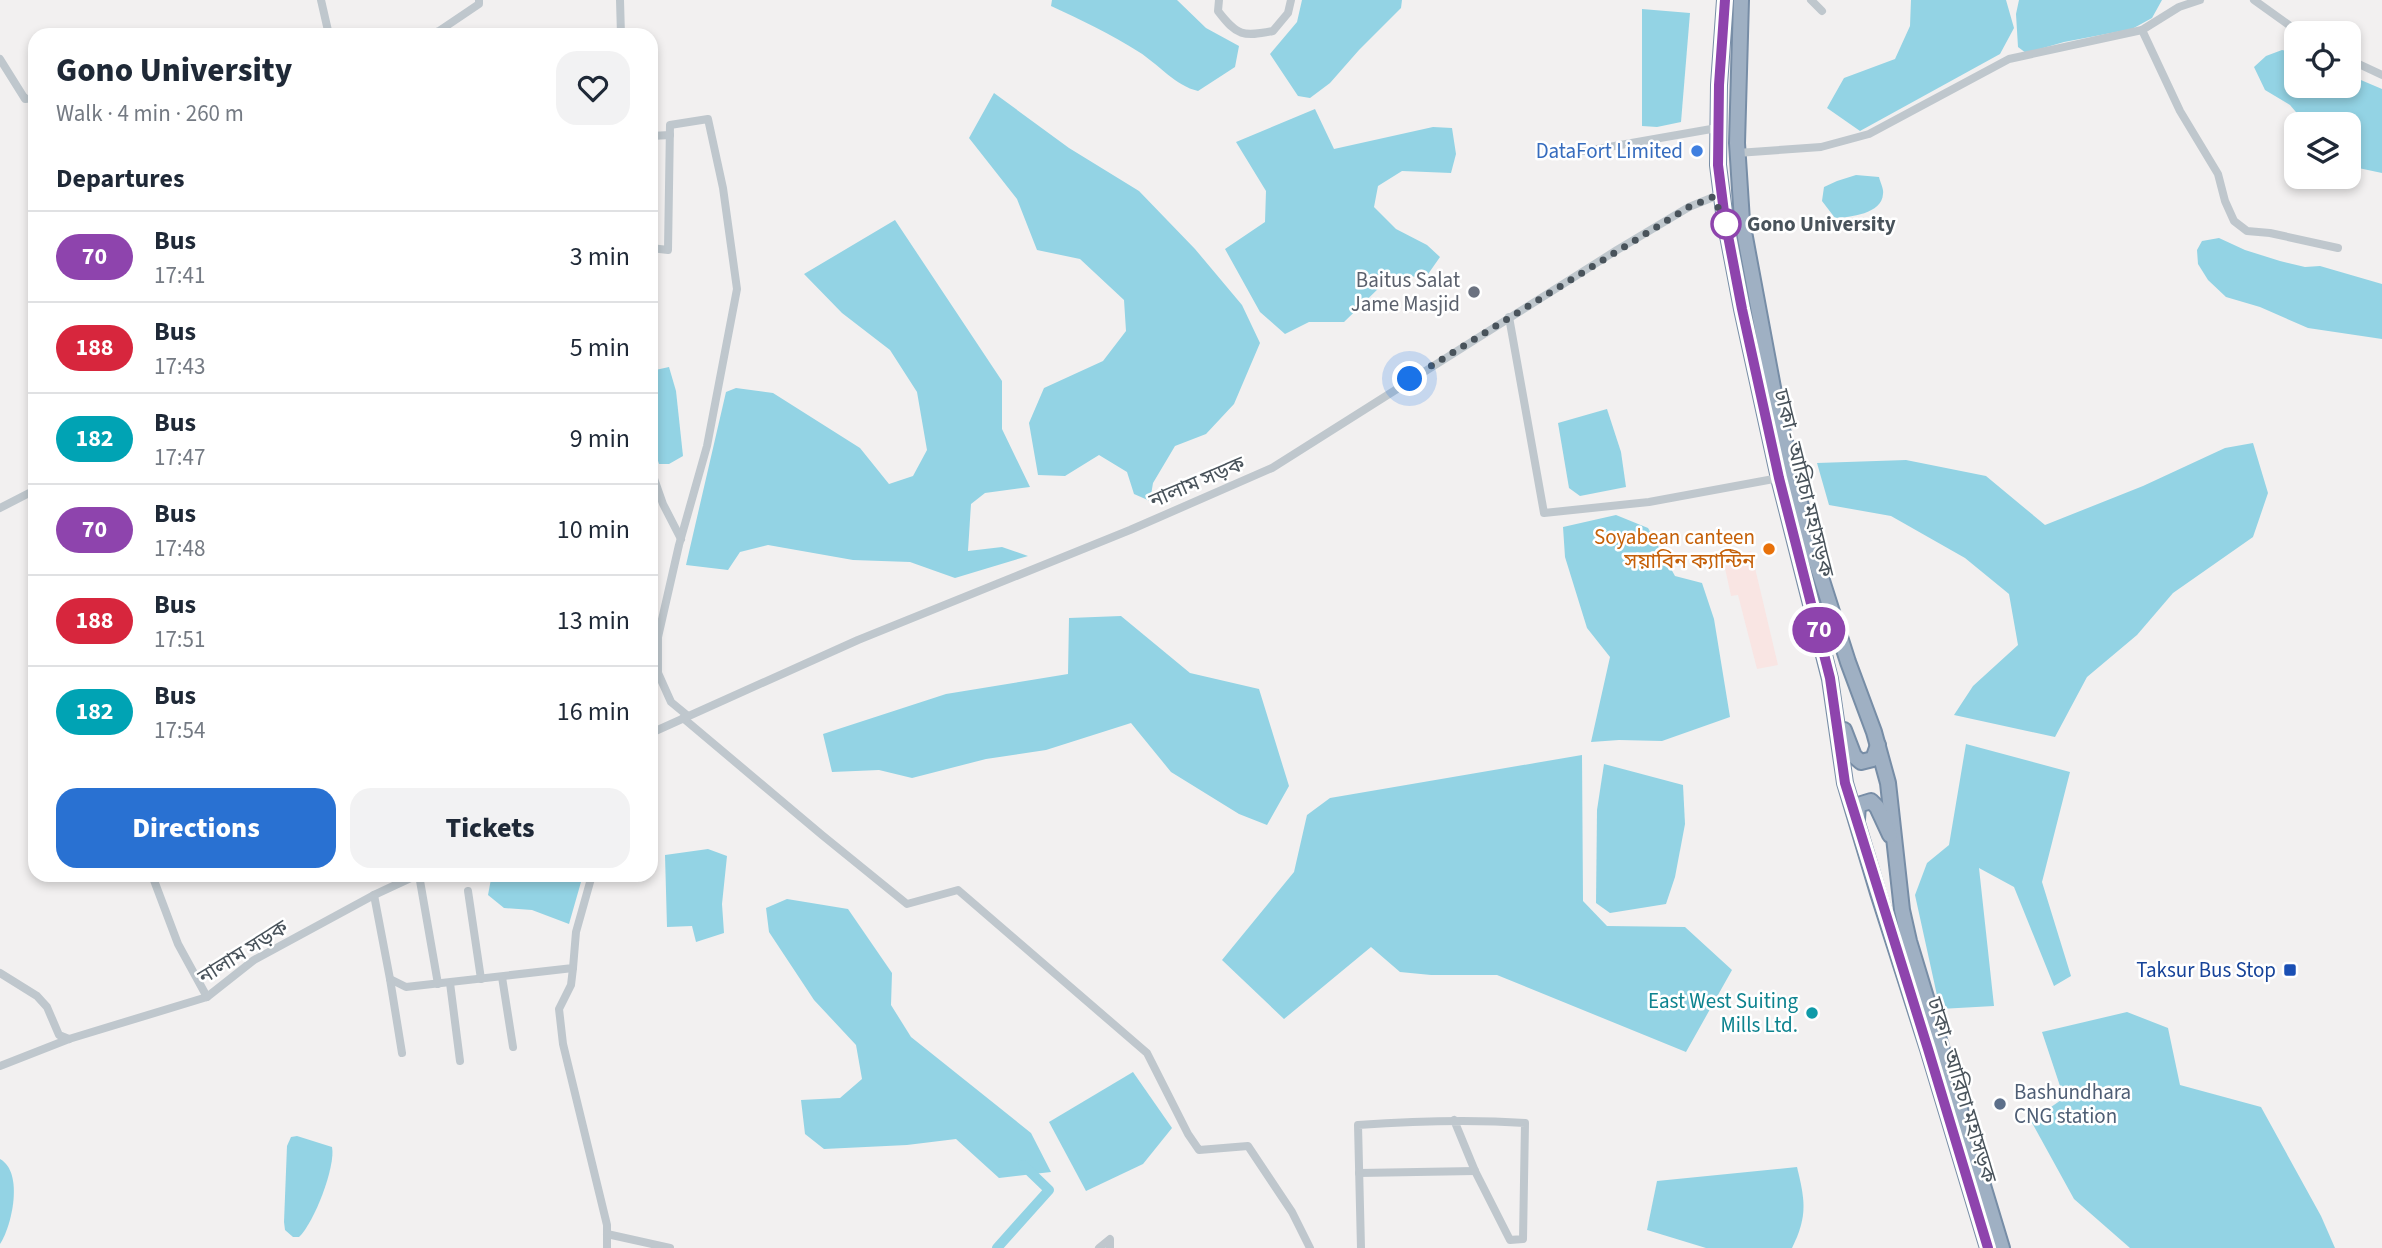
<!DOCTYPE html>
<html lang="en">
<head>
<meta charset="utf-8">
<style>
  :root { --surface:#fff; --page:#f2f2f3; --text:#1f2937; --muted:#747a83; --line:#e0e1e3; --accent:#2971d2 }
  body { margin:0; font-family:"Source Sans 3","Noto Sans Bengali",sans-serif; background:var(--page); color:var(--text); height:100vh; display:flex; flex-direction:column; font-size:26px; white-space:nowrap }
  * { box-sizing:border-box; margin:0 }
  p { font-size:23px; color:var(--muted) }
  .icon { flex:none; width:38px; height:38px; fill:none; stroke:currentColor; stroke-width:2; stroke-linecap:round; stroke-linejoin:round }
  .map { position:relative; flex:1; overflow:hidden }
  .side { position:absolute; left:28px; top:28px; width:630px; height:854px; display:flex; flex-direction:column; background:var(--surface); border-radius:21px; box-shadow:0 4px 10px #0003 }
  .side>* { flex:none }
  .badge { padding:0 14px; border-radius:23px; font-size:24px; line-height:46px }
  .controls { position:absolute; left:2284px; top:21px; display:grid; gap:14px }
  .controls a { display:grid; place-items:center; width:77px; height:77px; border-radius:14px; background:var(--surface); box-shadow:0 4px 10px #0003; font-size:35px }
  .you { position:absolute; width:35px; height:35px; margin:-18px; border:5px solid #fff; border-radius:50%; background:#1a73e8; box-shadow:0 0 0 10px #1a73e833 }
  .map>.badge { position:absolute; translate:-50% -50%; box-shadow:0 0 0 4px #fff }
  h2 { padding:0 28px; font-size:26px; line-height:63px }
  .round { display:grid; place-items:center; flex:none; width:74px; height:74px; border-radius:21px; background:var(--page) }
  .summary { display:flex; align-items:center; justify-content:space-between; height:119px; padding:0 28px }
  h1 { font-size:33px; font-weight:800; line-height:52px }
  .cta { display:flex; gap:14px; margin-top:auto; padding:14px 28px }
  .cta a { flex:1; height:80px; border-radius:21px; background:var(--accent); color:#fff; font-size:28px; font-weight:800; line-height:80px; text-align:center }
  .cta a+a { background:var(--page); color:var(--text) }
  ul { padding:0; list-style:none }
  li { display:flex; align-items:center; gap:21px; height:91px; padding:0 28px; border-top:2px solid var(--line) }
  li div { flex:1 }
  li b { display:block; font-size:26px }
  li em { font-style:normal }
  li .badge { min-width:77px; font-weight:700; text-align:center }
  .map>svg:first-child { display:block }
  .medical { fill:#f9e5e3 }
  .water { fill:#93d3e4 }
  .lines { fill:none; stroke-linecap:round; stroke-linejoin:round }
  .canal { stroke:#93d3e4; stroke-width:10 }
  .trunk-casing { stroke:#778da6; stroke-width:18 }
  .minor { stroke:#bfc7cd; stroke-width:8 }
  .trunk { stroke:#9fb0c3; stroke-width:14 }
  .line-casing { stroke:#fff; stroke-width:16 }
  .line { stroke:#8e44ad; stroke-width:10 }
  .walk { stroke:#49535b; stroke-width:7; stroke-dasharray:0 12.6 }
  .shop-dot { fill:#3f7fe0; stroke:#fff; stroke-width:2.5 }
  .stop-dot { fill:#fff; stroke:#8e44ad; stroke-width:3.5 }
  .worship-dot { fill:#6b7280; stroke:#fff; stroke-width:2.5 }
  .food-dot { fill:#e8710a; stroke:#fff; stroke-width:2.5 }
  .transit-dot { fill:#1a4fb4; stroke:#fff; stroke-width:2.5 }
  .culture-dot { fill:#0f9aa8; stroke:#fff; stroke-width:2.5 }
  .service-dot { fill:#5c6f8a; stroke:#fff; stroke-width:2.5 }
  .labels { text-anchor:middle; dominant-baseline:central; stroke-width:5; stroke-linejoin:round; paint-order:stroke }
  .shop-label { font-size:21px; fill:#366cbe; stroke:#fff; text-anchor:end }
  .stop-label { font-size:21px; font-weight:bold; fill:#49535b; stroke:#fff; text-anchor:start }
  .worship-label { font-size:21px; fill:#5b616d; stroke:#fff; text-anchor:end }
  .street-label { font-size:21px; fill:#49535b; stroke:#fff }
  .food-label { font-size:21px; fill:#c56008; stroke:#fff; text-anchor:end }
  .transit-label { font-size:21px; fill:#164399; stroke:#fff; text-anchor:end }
  .culture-label { font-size:21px; fill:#0d838f; stroke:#fff; text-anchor:end }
  .service-label { font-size:21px; fill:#4e5e75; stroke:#fff; text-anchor:start }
</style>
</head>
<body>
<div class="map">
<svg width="2382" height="1248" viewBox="0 0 2382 1248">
  <rect width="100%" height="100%" fill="#f2f0f0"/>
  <path class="medical" d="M1751,551L1778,665L1757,669L1738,595L1731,596L1723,559Z"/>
  <g class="water">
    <path d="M1052,0H1177L1206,28L1239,46L1235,67L1198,91C1176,86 1158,64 1139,52C1111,34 1081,20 1051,6Z"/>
    <path d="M1302,0H1402L1401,8L1359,50L1330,83L1310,98L1298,96L1270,54L1297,22Z"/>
    <path d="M1911,0H2006L2014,28L2000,54L1860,131L1827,108L1844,78L1895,59L1910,26Z"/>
    <path d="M2019,0H2162L2152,18L2132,29L2064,42L2026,53L2018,47L2016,14Z"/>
    <path d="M1642,9L1690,13L1681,122L1657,127L1642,126Z"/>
    <path d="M2282,50L2296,53V86H2348L2349,75L2382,89V173L2349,166L2348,124H2306L2290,105L2265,90L2254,67L2266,56Z"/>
    <path d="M994,93L1069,148L1139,191L1195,249L1242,305L1260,343L1234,404L1206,434L1175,446L1153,483L1150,501L1134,494L1127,472L1099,455L1065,476L1038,475L1029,423L1044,388L1103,361L1126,331L1124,300L1080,259L1037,250L1017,199L969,138Z"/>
    <path d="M1315,109L1334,149L1433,127L1452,128L1456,154L1451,173L1402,171L1378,186L1374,207L1396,229L1427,245L1440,257L1426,277L1398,276L1382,285L1344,322H1309L1285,334L1260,312L1225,249L1265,222L1266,191L1236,142Z"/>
    <path d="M1856,175L1879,177C1880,182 1884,189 1883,194C1882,214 1850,217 1835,218L1822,201L1824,187L1837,181Z"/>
    <path d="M895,220L1002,381V429L1030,487L985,493L971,504L968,551L1002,547L1028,556L955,578L910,562L853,560L768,545L740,552L728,570L686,565L726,392L736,388L773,393L860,448L889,484L913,476L927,450L917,392L890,350L842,313L804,274Z"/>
    <path d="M2219,238L2245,250L2280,261L2305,267L2320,266L2382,284V339L2308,328L2260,307L2226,297L2208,280L2198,264L2197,250L2202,241Z"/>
    <path d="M669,367L676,391L683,456L669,464H659L651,438V371Z"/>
    <path d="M1607,409L1621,452L1626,487L1580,496L1569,488L1558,423Z"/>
    <path d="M2253,443L2268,493L2253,537L2173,593L2137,635L2087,677L2055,737L1954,715L1973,686L2018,645L2009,594L1965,558L1891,516L1829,505L1817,463L1906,460L1986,476L2045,525L2143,486L2225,448Z"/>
    <path d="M1616,515L1648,528L1675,576L1702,583L1714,619L1730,717L1662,741L1619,740L1591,742L1610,657L1587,628L1565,557L1563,527Z"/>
    <path d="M1121,616L1190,673L1259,689L1289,786L1267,825L1239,814L1171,772L1131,723L1046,750L986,759L912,778L879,770L832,772L823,734L946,694L1068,674L1069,618Z"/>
    <path d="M1966,744L2070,772L2042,882L2071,976L2054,986L2014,887L1979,868L1994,1006L1940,1009L1915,895L1927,863L1949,845Z"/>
    <path d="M1582,755L1583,901L1607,926L1685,927L1732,970L1686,1052L1497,975H1431L1400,972L1371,947L1284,1019L1222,960L1294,872L1307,815L1330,798Z"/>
    <path d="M1604,764L1683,785L1685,824L1675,877L1666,904L1610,913L1596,903L1597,810Z"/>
    <path d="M708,849L727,856L722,904L724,933L696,942L692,926L667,927L665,855Z"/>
    <path d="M495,875H560L581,882L569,924L532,910L504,908L488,895L491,879Z"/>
    <path d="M787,899L848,909L892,973L891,1005L911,1037L1031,1133L1051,1172L999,1178L956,1139L907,1145L824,1149L805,1134L801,1100L840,1098L862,1079L856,1045L814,1000L769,932L766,908Z"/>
    <path d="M2127,1012L2168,1028L2180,1085L2261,1107L2321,1216L2335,1248H2130L2074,1199L2031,1121L2064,1098L2042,1032Z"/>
    <path d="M1133,1072L1172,1128L1143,1164L1086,1191L1049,1122Z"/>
    <path d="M297,1136L332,1147C336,1166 314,1223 299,1237H293L285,1230L284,1222L287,1146L291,1137Z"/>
    <path d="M0,1159C24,1172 12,1226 0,1244Z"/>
    <path d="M1797,1167C1805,1200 1808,1216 1792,1248H1706L1647,1230L1657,1181Z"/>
  </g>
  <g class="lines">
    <path class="canal" d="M997,1248L1049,1190L1023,1165"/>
    <defs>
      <g id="trunk">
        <path d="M1725,0L1719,85L1718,165L1725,220L1742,309L1779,478L1830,679L1845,783L1878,893L1928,1049L1988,1248"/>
        <path d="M1741,0L1737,143L1742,221L1777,409L1810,543L1848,662L1874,732L1888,783L1902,910L1909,941L2002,1248"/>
        <path d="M1844,730L1854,756L1861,762L1873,759L1878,745"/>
        <path d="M1857,819L1858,805L1871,801L1877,807L1890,835"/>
      </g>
    </defs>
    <use href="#trunk" class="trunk-casing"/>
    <g class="minor">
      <path d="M321,0L329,35"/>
      <path d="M620,0L621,35"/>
      <path d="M1219,0L1218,11C1237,36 1243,37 1273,31L1288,13L1291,0"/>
      <path d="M1811,0L1822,11"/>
      <path d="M2254,0L2300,33"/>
      <path d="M2142,30L2179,7L2200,0"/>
      <path d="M428,35L439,31L479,4V0"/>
      <path d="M0,59L25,99L35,98"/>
      <path d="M2348,59L2382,75"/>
      <path d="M651,136L670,135"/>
      <path d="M1560,149L1586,151L1717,128"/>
      <path d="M1737,153L1821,147L1869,134L2009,59L2142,30L2180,111L2218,174L2225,201L2234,221L2247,231L2270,233L2338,248"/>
      <path d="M651,248L668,250L670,125L708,119L723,188L737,289L707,446L679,545L658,637V673L671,702L688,716"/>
      <path d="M1509,317L1544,513L1649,502L1779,478"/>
      <path d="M651,470L663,504L681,539"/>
      <path d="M0,508L35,490"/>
      <path d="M683,718L822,835L907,904L958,890L1147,1053L1188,1134L1199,1150L1248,1146L1292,1212L1310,1248"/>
      <path d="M651,733L858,640L1130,530L1272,468L1617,250L1689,207L1721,194"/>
      <path d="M152,875L178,944L207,997"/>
      <path d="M419,875L438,984"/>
      <path d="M468,891L481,979"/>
      <path d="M374,895L390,979L406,987L573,968L576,932L592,875"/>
      <path d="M573,968L571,985L559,1009L563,1044L607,1225V1248"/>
      <path d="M0,973L37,996L47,1007L59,1035L69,1039"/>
      <path d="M502,977L513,1047"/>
      <path d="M390,979L402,1053"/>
      <path d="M450,983L460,1061"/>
      <path d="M0,1066L69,1039L207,997L254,960L374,895L417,875"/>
      <path d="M1359,1173L1475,1171"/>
      <path d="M607,1234L670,1248"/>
      <path d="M1099,1248L1110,1239V1248"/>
      <path d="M1361,1248L1358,1125C1414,1121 1469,1119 1525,1123L1523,1239L1510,1240L1475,1171L1454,1120"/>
    </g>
    <use href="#trunk" class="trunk"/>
  </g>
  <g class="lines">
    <defs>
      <path id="line" d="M1725,0L1719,85L1718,165L1725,220L1742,309L1779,478L1830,678L1845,783L1928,1049L1988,1248"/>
    </defs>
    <use href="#line" class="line-casing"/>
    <use href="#line" class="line"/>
    <path class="walk" d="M1410,379L1689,207L1713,197L1726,224"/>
  </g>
  <circle class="shop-dot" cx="1697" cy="151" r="7"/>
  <circle class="stop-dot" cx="1726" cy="224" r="14"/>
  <circle class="worship-dot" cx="1474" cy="292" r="7"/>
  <circle class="food-dot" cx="1769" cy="549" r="7"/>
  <rect class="transit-dot" x="2283" y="963" width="14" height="14" rx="3.5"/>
  <circle class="culture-dot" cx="1812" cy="1013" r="7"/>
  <circle class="service-dot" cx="2000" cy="1104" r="7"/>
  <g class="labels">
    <g class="shop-label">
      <text x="1683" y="151">DataFort Limited</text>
    </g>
    <g class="stop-label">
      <text x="1747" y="224">Gono University</text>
    </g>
    <g class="worship-label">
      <text x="1460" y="280">Baitus Salat<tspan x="1460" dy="24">Jame Masjid</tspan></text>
    </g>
    <g class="street-label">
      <text transform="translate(1197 482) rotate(-23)">নালাম সড়ক</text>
      <text transform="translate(1804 483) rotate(76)">ঢাকা - আরিচা মহাসড়ক</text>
      <text transform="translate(243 952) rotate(-32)">নালাম সড়ক</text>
      <text transform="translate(1962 1090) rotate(73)">ঢাকা - আরিচা মহাসড়ক</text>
    </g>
    <g class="food-label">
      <text x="1755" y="537">Soyabean canteen<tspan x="1755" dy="24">সয়াবিন ক্যান্টিন</tspan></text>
    </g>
    <g class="transit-label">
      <text x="2276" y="970">Taksur Bus Stop</text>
    </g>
    <g class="culture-label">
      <text x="1798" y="1001">East West Suiting<tspan x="1798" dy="24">Mills Ltd.</tspan></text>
    </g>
    <g class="service-label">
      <text x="2014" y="1092">Bashundhara<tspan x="2014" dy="24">CNG station</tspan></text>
    </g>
  </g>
</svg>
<div class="controls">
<a><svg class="icon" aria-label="locate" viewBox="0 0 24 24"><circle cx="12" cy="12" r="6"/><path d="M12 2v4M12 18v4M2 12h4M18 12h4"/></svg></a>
<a><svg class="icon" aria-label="layers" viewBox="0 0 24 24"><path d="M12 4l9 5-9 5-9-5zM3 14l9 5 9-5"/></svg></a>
</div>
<div class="you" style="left:1410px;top:379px"></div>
<b class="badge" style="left:1819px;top:630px;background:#8e44ad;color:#fff">70</b>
<section class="side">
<div class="summary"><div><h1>Gono University</h1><p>Walk · 4 min · 260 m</p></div><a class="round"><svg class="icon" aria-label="heart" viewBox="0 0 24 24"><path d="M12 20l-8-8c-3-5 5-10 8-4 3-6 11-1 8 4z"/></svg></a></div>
<h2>Departures</h2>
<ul>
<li><span class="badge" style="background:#8e44ad;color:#fff">70</span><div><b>Bus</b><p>17:41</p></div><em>3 min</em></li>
<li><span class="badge" style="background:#d7263d;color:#fff">188</span><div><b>Bus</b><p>17:43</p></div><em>5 min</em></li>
<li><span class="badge" style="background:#00a3b4;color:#fff">182</span><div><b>Bus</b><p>17:47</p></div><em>9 min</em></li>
<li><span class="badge" style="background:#8e44ad;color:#fff">70</span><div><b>Bus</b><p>17:48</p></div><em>10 min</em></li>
<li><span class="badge" style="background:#d7263d;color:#fff">188</span><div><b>Bus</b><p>17:51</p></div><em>13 min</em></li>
<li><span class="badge" style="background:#00a3b4;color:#fff">182</span><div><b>Bus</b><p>17:54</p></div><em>16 min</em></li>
</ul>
<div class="cta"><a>Directions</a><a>Tickets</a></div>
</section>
</div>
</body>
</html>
